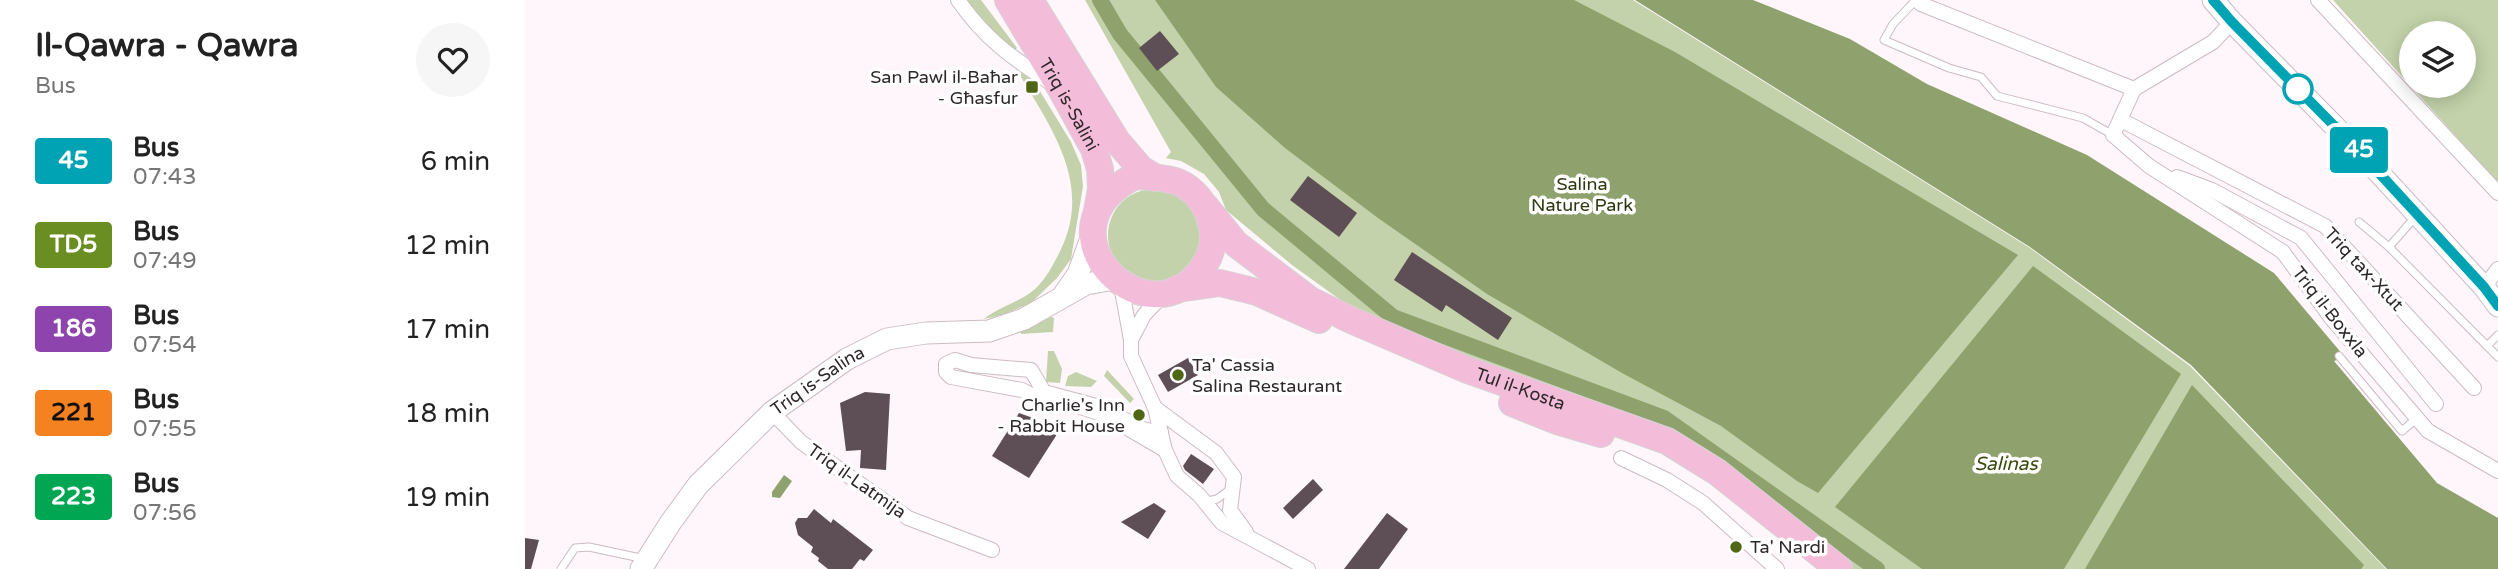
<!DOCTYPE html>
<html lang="en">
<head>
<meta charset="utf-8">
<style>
  :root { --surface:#fff; --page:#f6f6f6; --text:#222; --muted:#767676 }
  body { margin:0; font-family:"Varela Round",sans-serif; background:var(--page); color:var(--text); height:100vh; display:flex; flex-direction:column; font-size:26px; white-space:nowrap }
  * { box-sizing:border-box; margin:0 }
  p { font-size:23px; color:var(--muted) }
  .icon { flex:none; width:38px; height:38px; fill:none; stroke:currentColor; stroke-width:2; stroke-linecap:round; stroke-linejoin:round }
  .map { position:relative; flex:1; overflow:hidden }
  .details { display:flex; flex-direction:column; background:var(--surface); width:525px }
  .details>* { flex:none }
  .badge { padding:0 14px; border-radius:5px; font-size:24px; line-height:46px }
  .controls { position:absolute; left:1874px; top:21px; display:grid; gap:14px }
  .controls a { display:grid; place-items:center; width:77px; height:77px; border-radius:50%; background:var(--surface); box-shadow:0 4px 18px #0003; font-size:35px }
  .map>.badge { position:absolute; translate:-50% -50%; box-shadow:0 0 0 4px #fff }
  .round { display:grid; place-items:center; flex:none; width:74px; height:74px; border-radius:37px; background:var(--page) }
  .headline { display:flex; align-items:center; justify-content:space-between; height:119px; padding:0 35px }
  h1 { font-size:33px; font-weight:700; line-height:52px }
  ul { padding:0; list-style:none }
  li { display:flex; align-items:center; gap:21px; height:84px; padding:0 35px }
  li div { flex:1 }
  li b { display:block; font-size:26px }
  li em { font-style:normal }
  li .badge { min-width:77px; font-weight:700; text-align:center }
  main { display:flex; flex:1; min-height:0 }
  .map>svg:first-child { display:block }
  .green { fill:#c3d2aa; fill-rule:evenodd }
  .water { fill:#8fa26d }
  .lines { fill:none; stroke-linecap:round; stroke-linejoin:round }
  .canal { stroke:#8fa26d; stroke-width:16 }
  .building { fill:#5e4f56 }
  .lane-casing { stroke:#ccbbc3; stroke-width:9 }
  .street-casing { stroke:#ccbbc3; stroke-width:16 }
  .secondary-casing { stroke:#ccbbc3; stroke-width:23 }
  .highway-casing { stroke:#d5d4d5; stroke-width:28 }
  .lane { stroke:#fff; stroke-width:7 }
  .street { stroke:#fff; stroke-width:14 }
  .secondary { stroke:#fff; stroke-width:21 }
  .highway { stroke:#f3bdd9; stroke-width:26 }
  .line-casing { stroke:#fff; stroke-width:16 }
  .line { stroke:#00a3b4; stroke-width:10 }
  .poi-dot { fill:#4f6615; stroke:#fff; stroke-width:2.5 }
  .stop-dot { fill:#fff; stroke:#00a3b4; stroke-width:3.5 }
  .labels { text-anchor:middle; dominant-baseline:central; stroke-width:7; stroke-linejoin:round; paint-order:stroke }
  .poi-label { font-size:18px; fill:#2f282b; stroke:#fff; text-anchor:end }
  .street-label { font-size:18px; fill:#2f282b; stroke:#fff }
  .park-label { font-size:18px; fill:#2c3910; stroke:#fff }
  .water-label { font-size:19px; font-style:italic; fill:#394b0e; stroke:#fff }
</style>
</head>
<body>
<main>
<section class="details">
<div class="headline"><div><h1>Il-Qawra - Qawra</h1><p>Bus</p></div><a class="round"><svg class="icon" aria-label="heart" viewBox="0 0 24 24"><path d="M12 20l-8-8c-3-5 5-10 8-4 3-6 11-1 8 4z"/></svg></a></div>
<ul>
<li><span class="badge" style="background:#00a3b4;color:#fff">45</span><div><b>Bus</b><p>07:43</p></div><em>6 min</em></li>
<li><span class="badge" style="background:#6b8e23;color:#fff">TD5</span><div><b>Bus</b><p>07:49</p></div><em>12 min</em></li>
<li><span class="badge" style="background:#8e44ad;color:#fff">186</span><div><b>Bus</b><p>07:54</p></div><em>17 min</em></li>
<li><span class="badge" style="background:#f58220;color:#111">221</span><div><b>Bus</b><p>07:55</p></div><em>18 min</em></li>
<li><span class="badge" style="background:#00a651;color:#fff">223</span><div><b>Bus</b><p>07:56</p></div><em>19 min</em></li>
</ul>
</section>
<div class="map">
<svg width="1973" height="569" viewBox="0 0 1973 569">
  <rect width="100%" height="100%" fill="#fef6fa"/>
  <g class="green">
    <path d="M441,0H456L492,48L490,50L459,24Z"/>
    <path d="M560,0H1108L1505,248L1665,366L1861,569H1327L1206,478L862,325L828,309L767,265L701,210L694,192L679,174L656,161L641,158L646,152Z"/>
    <path d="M1808,0H1973V183ZM1886,33H1939V86H1886Z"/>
    <path d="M489,65L507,78L546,142L556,165L558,186L546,259L532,278L506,303L477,315L459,319C474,307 495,302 510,289C521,279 530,262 536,249C569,180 522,123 489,65Z"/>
    <circle cx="629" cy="235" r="46"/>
    <path d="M526,317L529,318L528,332L496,334V331Z"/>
    <path d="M523,351H529L537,369L535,383L521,382Z"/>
    <path d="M582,370L609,399L605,403L579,376Z"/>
    <path d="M551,372L572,381L566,387L540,386L543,376Z"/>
  </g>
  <g class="water">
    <path d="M630,0H1049L1150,52L1493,255L1293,493L1272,481L1196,426L1097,373L962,294L853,218L760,148L691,87Z"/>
    <path d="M1110,0H1228L1325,39L1402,84L1562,155L1749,273L1824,362L1819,366L1812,360L1809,361L1912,483L1973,518V569H1862L1666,365L1505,247Z"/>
    <path d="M1508,266L1656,374L1539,569H1397L1310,507Z"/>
    <path d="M1667,385L1839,565L1836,569H1560Z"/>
    <path d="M259,475L267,481L255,498L247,497V492Z"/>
  </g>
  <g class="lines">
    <path class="canal" d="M575,0L595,34L738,209L868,317L1139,418L1352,569"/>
  </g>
  <g class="building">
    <path d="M635,31L654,54L632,71L614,48Z"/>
    <path d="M783,176L832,213L814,237L765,200Z"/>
    <path d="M887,252L987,318L973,340L921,305L917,312L869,280Z"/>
    <path d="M663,358L673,375L643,392L633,375Z"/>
    <path d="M340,392L365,394L361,470L335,468L336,450L321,451L315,403Z"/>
    <path d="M494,413L536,428L504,478L467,456Z"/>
    <path d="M666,454L689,469L678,484L660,470L658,466Z"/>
    <path d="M788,479L798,490L768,519L758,508Z"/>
    <path d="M629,503L641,511L623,539L596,522Z"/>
    <path d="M289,509L306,523L308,519L348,550L339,561L335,559L327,569H303L293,561L294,558L286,552L288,547L273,535L270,523L273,518H282Z"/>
    <path d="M862,513L883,529L854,569H819Z"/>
    <path d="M0,538L14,540L6,569H0Z"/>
  </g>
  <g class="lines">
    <defs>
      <g id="lane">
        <path d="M1391,0L1368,24L1359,40L1424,68L1456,77L1472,96L1558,118L1588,135"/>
        <path d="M1834,222L1864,247L1973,357"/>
        <path d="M1864,247L1891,216"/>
        <path d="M1962,346L1973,335"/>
        <path d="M1814,356L1877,431L1892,418"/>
        <path d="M678,502L692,499L707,488"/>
        <path d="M36,569L50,548L64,547L120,559"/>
      </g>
      <g id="street">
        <path d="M433,0C460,39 487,58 526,83"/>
        <path d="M1392,0L1396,4L1609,89"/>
        <path d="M1793,0L1973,193"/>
        <path d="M1707,22L1688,42L1609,89L1588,135L1624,166L1758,252L1807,319L1903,431L1973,471"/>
        <path d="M1596,120L1800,226L1949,388"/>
        <path d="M1652,177L1687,190L1776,238L1911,404"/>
        <path d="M596,285L606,340L619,315L639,294"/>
        <path d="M1959,287L1973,269"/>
        <path d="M606,340V356L630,408L640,450L652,476L674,495L697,523L783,569"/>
        <path d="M630,408L691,453L709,477L705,510L721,532"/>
        <path d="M247,412L276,442L383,518L467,550"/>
        <path d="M636,432L620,430L575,407L519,392L506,370L446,365L430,360L421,364V372L426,377L497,390L518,401L552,406L580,415L640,450"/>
        <path d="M1096,458L1142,480L1178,503L1252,569"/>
      </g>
      <g id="secondary">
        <path d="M1688,0L1707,22L1832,149L1959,287L1973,306"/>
        <path d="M539,294L553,274L569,230"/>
        <path id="s1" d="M116,569L146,522L173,485L247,412L322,359L362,339L401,333L464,331L499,319L561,284L590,279"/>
      </g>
      <g id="highway">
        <path id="s2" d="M483,0L536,89L569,149L575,169L576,189L572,211"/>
        <path d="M505,0L592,141L616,169L631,178"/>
        <path d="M610,176C624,177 640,177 653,182C683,195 698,236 680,264C627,350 503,231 610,176Z"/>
        <path id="s3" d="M681,207L711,244L785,300L826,320L940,369L1142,441L1192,472L1314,569"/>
        <path d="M652,289L695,283L732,292L794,320"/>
        <path d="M987,403L1032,421L1076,434"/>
      </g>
    </defs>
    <use href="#lane" class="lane-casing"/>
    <use href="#street" class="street-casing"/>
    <use href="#secondary" class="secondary-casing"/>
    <use href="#highway" class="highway-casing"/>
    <use href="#lane" class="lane"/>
    <use href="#street" class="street"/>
    <use href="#secondary" class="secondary"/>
    <use href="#highway" class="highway"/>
  </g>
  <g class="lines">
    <defs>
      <path id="line" d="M1688,0L1707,22L1832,149L1959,287L1973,306"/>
    </defs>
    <use href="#line" class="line-casing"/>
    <use href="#line" class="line"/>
  </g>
  <g class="poi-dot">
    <rect x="500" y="80" width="14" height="14" rx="3.5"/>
    <circle cx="653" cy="375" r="7"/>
    <circle cx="614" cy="415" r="7"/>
    <circle cx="1211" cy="547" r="7"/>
  </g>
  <circle class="stop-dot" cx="1773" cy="89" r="14"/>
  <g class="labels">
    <g class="poi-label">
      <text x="493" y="77">San Pawl il-Baħar<tspan x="493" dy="21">- Għasfur</tspan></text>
      <text x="667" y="365" text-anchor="start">Ta' Cassia<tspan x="667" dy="21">Salina Restaurant</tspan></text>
      <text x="600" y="405">Charlie's Inn<tspan x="600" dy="21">- Rabbit House</tspan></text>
      <text x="1225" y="547" text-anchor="start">Ta' Nardi</text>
    </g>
    <g class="street-label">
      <text stroke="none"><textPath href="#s2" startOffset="121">Triq is-Salini</textPath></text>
      <text transform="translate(1839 269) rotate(47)">Triq tax-Xtut</text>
      <text transform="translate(1805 312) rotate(52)">Triq il-Boxxla</text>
      <text stroke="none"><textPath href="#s1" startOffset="261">Triq is-Salina</textPath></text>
      <text stroke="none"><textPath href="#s3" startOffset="369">Tul il-Kosta</textPath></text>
      <text transform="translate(332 481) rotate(35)">Triq il-Latmija</text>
    </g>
    <g class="park-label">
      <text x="1057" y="184">Salina<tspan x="1057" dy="21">Nature Park</tspan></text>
    </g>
    <g class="water-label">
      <text x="1481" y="464">Salinas</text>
    </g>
  </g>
</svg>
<div class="controls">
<a><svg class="icon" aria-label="layers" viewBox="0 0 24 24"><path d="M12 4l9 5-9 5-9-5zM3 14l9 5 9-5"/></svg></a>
</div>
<b class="badge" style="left:1834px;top:150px;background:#00a3b4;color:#fff">45</b>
</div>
</main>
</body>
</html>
